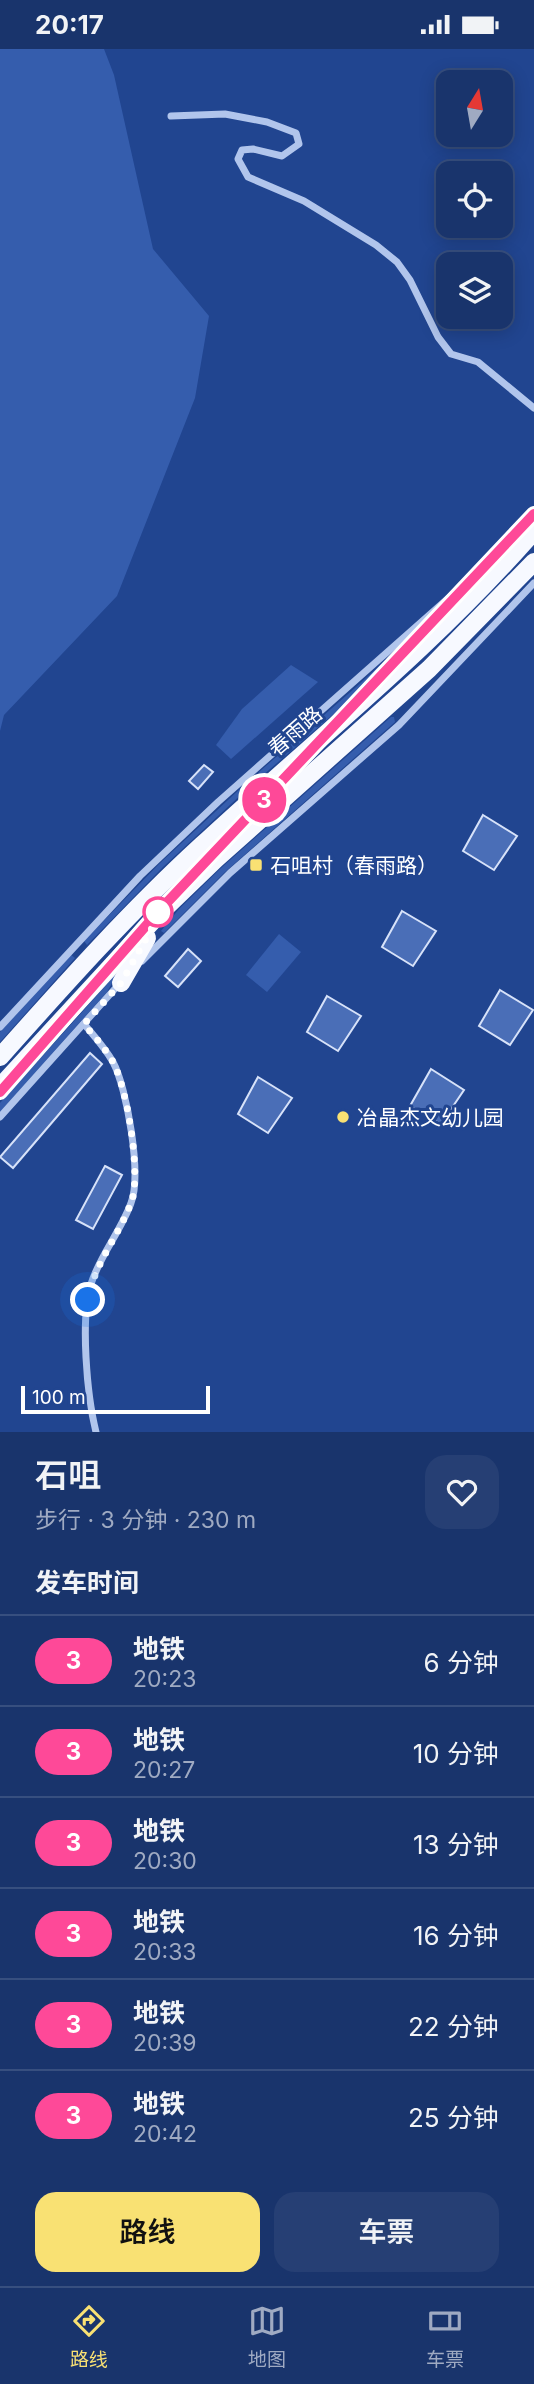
<!DOCTYPE html>
<html lang="zh">
<head>
<meta charset="utf-8">
<style>
  :root { --surface:#19346c; --page:#263f74; --text:#f1f3f6; --muted:#9faac2; --line:#374f7f; --accent:#f9e173 }
  body { margin:0; font-family:Inter,"Noto Sans SC",sans-serif; background:var(--page); color:var(--text); height:100vh; display:flex; flex-direction:column; font-size:26px; white-space:nowrap }
  * { box-sizing:border-box; margin:0 }
  p { font-size:23px; color:var(--muted) }
  .icon { flex:none; width:38px; height:38px; fill:none; stroke:currentColor; stroke-width:2; stroke-linecap:round; stroke-linejoin:round }
  .map { position:relative; height:1383px; overflow:hidden }
  .sheet { display:flex; flex-direction:column; background:var(--surface); flex:1 }
  .sheet>* { flex:none }
  .badge { padding:0 14px; border-radius:23px; font-size:24px; line-height:46px }
  .needle { width:46px; rotate:11deg }
  .controls { position:absolute; left:436px; top:21px; display:grid; gap:14px }
  .controls a { display:grid; place-items:center; width:77px; height:77px; border-radius:14px; background:var(--surface); box-shadow:0 4px 18px #0003,0 0 0 2px var(--line); font-size:35px }
  .scale { position:absolute; left:21px; bottom:18px; width:189px; box-sizing:border-box; padding-left:7px; border:4px solid #fff; border-top:0; font-size:19px; line-height:24px; white-space:nowrap; color:#fff; -webkit-text-stroke:5px #214590; paint-order:stroke }
  .you { position:absolute; width:35px; height:35px; margin:-18px; border:5px solid #fff; border-radius:50%; background:#1a73e8; box-shadow:0 0 0 10px #1a73e833 }
  .map>.badge { position:absolute; translate:-50% -50%; box-shadow:0 0 0 4px #fff }
  h2 { padding:0 35px; font-size:26px; line-height:63px }
  .round { display:grid; place-items:center; flex:none; width:74px; height:74px; border-radius:21px; background:var(--page) }
  .summary { display:flex; align-items:center; justify-content:space-between; height:119px; padding:0 35px }
  h1 { font-size:33px; font-weight:600; line-height:52px }
  .cta { display:flex; gap:14px; margin-top:auto; padding:14px 35px }
  .cta a { flex:1; height:80px; border-radius:21px; background:var(--accent); color:#111; font-size:28px; font-weight:600; line-height:80px; text-align:center }
  .cta a+a { background:var(--page); color:var(--text) }
  ul { padding:0; list-style:none }
  li { display:flex; align-items:center; gap:21px; height:91px; padding:0 35px; border-top:2px solid var(--line) }
  li div { flex:1 }
  li b { display:block; font-size:26px }
  li em { font-style:normal }
  li .badge { min-width:77px; font-weight:700; text-align:center }
  .status { display:flex; justify-content:space-between; align-items:center; height:49px; padding:0 35px; background:var(--surface); direction:ltr }
  .status svg { height:19px; fill:currentColor }
  .menu { display:flex; justify-content:space-around; align-items:center; height:98px; border-top:2px solid var(--line); background:var(--surface); font-size:19px; color:var(--muted) }
  .menu a { display:grid; justify-items:center; gap:4px }
  .menu .active { color:var(--accent) }
  .map>svg:first-child { display:block }
  .green { fill:#355dad }
  .building { fill:#4a6eb7; stroke:#d7e2f9; stroke-width:2 }
  .lines { fill:none; stroke-linecap:round; stroke-linejoin:round }
  .minor { stroke:#b1c5ec; stroke-width:7 }
  .primary { stroke:#f7f9ff; stroke-width:18 }
  .line-casing { stroke:#fff; stroke-width:16 }
  .line { stroke:#fe4998; stroke-width:10 }
  .walk { stroke:#fff; stroke-width:7; stroke-dasharray:0 12.6 }
  .poi-dot { fill:#f9e173; stroke:#214590; stroke-width:2.5 }
  .stop-dot { fill:#fff; stroke:#fe4998; stroke-width:3.5 }
  .labels { text-anchor:middle; dominant-baseline:central; stroke-width:6; stroke-linejoin:round; paint-order:stroke }
  .street-label { font-size:21px; fill:#fff; stroke:#214590 }
  .poi-label { font-size:21px; fill:#fff; stroke:#214590; text-anchor:start }
</style>
</head>
<body>
<div class="status"><b>20:17</b><svg viewBox="0 0 49 12"><path d="M0 12V9h3v3zM5 12V6h3v6zM10 12V3h3v9zM15 12V0h3v12zM26 1h20v11H26zM47 4h2v5h-2z"/></svg></div>
<div class="map">
<svg width="534" height="1383" viewBox="0 0 534 1383">
  <rect width="100%" height="100%" fill="#214590"/>
  <g class="green">
    <path d="M0,0H104L114,26L153,200L209,267L195,349L117,547L4,666L0,682Z"/>
    <path d="M451,555L452,556L359,643L262,727L259,723L355,639L430,570Z"/>
    <path d="M291,616L318,633L231,710L216,696L242,660Z"/>
    <path d="M391,668H394L395,673L224,824L164,884L161,882L179,860L220,820Z"/>
    <path d="M242,738L245,742L163,818L87,896L84,892L159,815Z"/>
    <path d="M279,885L301,903L267,943L246,926Z"/>
    <path d="M70,905L75,909L0,993V983Z"/>
    <path d="M119,922L107,943L0,1063V1054Z"/>
  </g>
  <g class="building">
    <path d="M204,716L213,723L198,740L189,732Z"/>
    <path d="M483,766L517,787L494,821L463,802Z"/>
    <path d="M402,862L436,882L413,917L382,898Z"/>
    <path d="M188,900L201,912L178,938L165,927Z"/>
    <path d="M500,941L533,961L510,996L479,977Z"/>
    <path d="M327,947L361,967L338,1002L307,983Z"/>
    <path d="M90,1004L102,1015L13,1119L0,1108Z"/>
    <path d="M431,1020L464,1041L441,1075L410,1057Z"/>
    <path d="M258,1028L292,1049L268,1084L238,1065Z"/>
    <path d="M105,1117L122,1126L93,1180L76,1171Z"/>
  </g>
  <g class="lines">
    <g class="minor">
      <path d="M171,67L225,65L267,73L296,84L299,95L282,107L253,100L242,101L238,110L248,128L304,152L376,196L397,213L410,231L438,288L451,305L478,313L534,359"/>
      <path d="M142,912L230,824L399,676L534,534"/>
      <path d="M84,975C94,987 105,999 113,1013C127,1039 142,1126 131,1154C121,1182 100,1206 91,1235C80,1269 87,1347 96,1383"/>
      <path d="M0,978L140,827L218,753L480,521L534,461"/>
      <path d="M0,1068L121,933"/>
    </g>
    <g class="primary">
      <path d="M121,934L147,889"/>
      <path d="M0,1008C65,935 130,862 202,796C314,692 433,598 534,482"/>
      <path d="M0,1038L161,863L216,810L429,620L534,513"/>
    </g>
  </g>
  <g class="lines">
    <defs>
      <path id="line" d="M0,1043L158,863L534,465"/>
    </defs>
    <use href="#line" class="line-casing"/>
    <use href="#line" class="line"/>
    <path class="walk" d="M88,1251C94,1215 118,1188 131,1154C142,1127 127,1039 113,1013C105,999 94,987 84,975L121,934L161,863H158"/>
  </g>
  <g class="poi-dot">
    <rect x="249" y="809" width="14" height="14" rx="3.5"/>
    <circle cx="343" cy="1068" r="7"/>
  </g>
  <circle class="stop-dot" cx="158" cy="863" r="14"/>
  <g class="labels">
    <g class="street-label">
      <text transform="translate(295 682) rotate(-41)">春雨路</text>
    </g>
    <g class="poi-label">
      <text x="270" y="816">石咀村（春雨路）</text>
      <text x="357" y="1068">冶晶杰文幼儿园</text>
    </g>
  </g>
</svg>
<div class="controls">
<a><svg class="needle" viewBox="-14 -14 28 28"><path d="M0-13l5 13h-10z" fill="#e53935"/><path d="M0 13l5-13h-10z" fill="#9faac2"/></svg></a>
<a><svg class="icon" aria-label="locate" viewBox="0 0 24 24"><circle cx="12" cy="12" r="6"/><path d="M12 2v4M12 18v4M2 12h4M18 12h4"/></svg></a>
<a><svg class="icon" aria-label="layers" viewBox="0 0 24 24"><path d="M12 4l9 5-9 5-9-5zM3 14l9 5 9-5"/></svg></a>
</div>
<div class="scale">100 m</div>
<div class="you" style="left:88px;top:1251px"></div>
<b class="badge" style="left:264px;top:751px;background:#fe4998;color:#fff">3</b>
</div>
<section class="sheet">
<div class="summary"><div><h1>石咀</h1><p>步行 · 3 分钟 · 230 m</p></div><a class="round"><svg class="icon" aria-label="heart" viewBox="0 0 24 24"><path d="M12 20l-8-8c-3-5 5-10 8-4 3-6 11-1 8 4z"/></svg></a></div>
<h2>发车时间</h2>
<ul>
<li><span class="badge" style="background:#fe4998;color:#fff">3</span><div><b>地铁</b><p>20:23</p></div><em>6 分钟</em></li>
<li><span class="badge" style="background:#fe4998;color:#fff">3</span><div><b>地铁</b><p>20:27</p></div><em>10 分钟</em></li>
<li><span class="badge" style="background:#fe4998;color:#fff">3</span><div><b>地铁</b><p>20:30</p></div><em>13 分钟</em></li>
<li><span class="badge" style="background:#fe4998;color:#fff">3</span><div><b>地铁</b><p>20:33</p></div><em>16 分钟</em></li>
<li><span class="badge" style="background:#fe4998;color:#fff">3</span><div><b>地铁</b><p>20:39</p></div><em>22 分钟</em></li>
<li><span class="badge" style="background:#fe4998;color:#fff">3</span><div><b>地铁</b><p>20:42</p></div><em>25 分钟</em></li>
</ul>
<div class="cta"><a>路线</a><a>车票</a></div>
</section>
<nav class="menu">
<a class="active"><svg class="icon" aria-label="directions" viewBox="0 0 24 24"><path d="M12 3l9 9-9 9-9-9zM9 14v-3h6M13 9l2 2-2 2"/></svg>路线</a>
<a><svg class="icon" aria-label="map" viewBox="0 0 24 24"><path d="M3 6l6-2 6 2 6-2v14l-6 2-6-2-6 2zM9 4v14M15 6v14"/></svg>地图</a>
<a><svg class="icon" aria-label="tickets" viewBox="0 0 24 24"><path d="M3 7h18v10H3zM15 7v10"/></svg>车票</a>
</nav>
</body>
</html>
